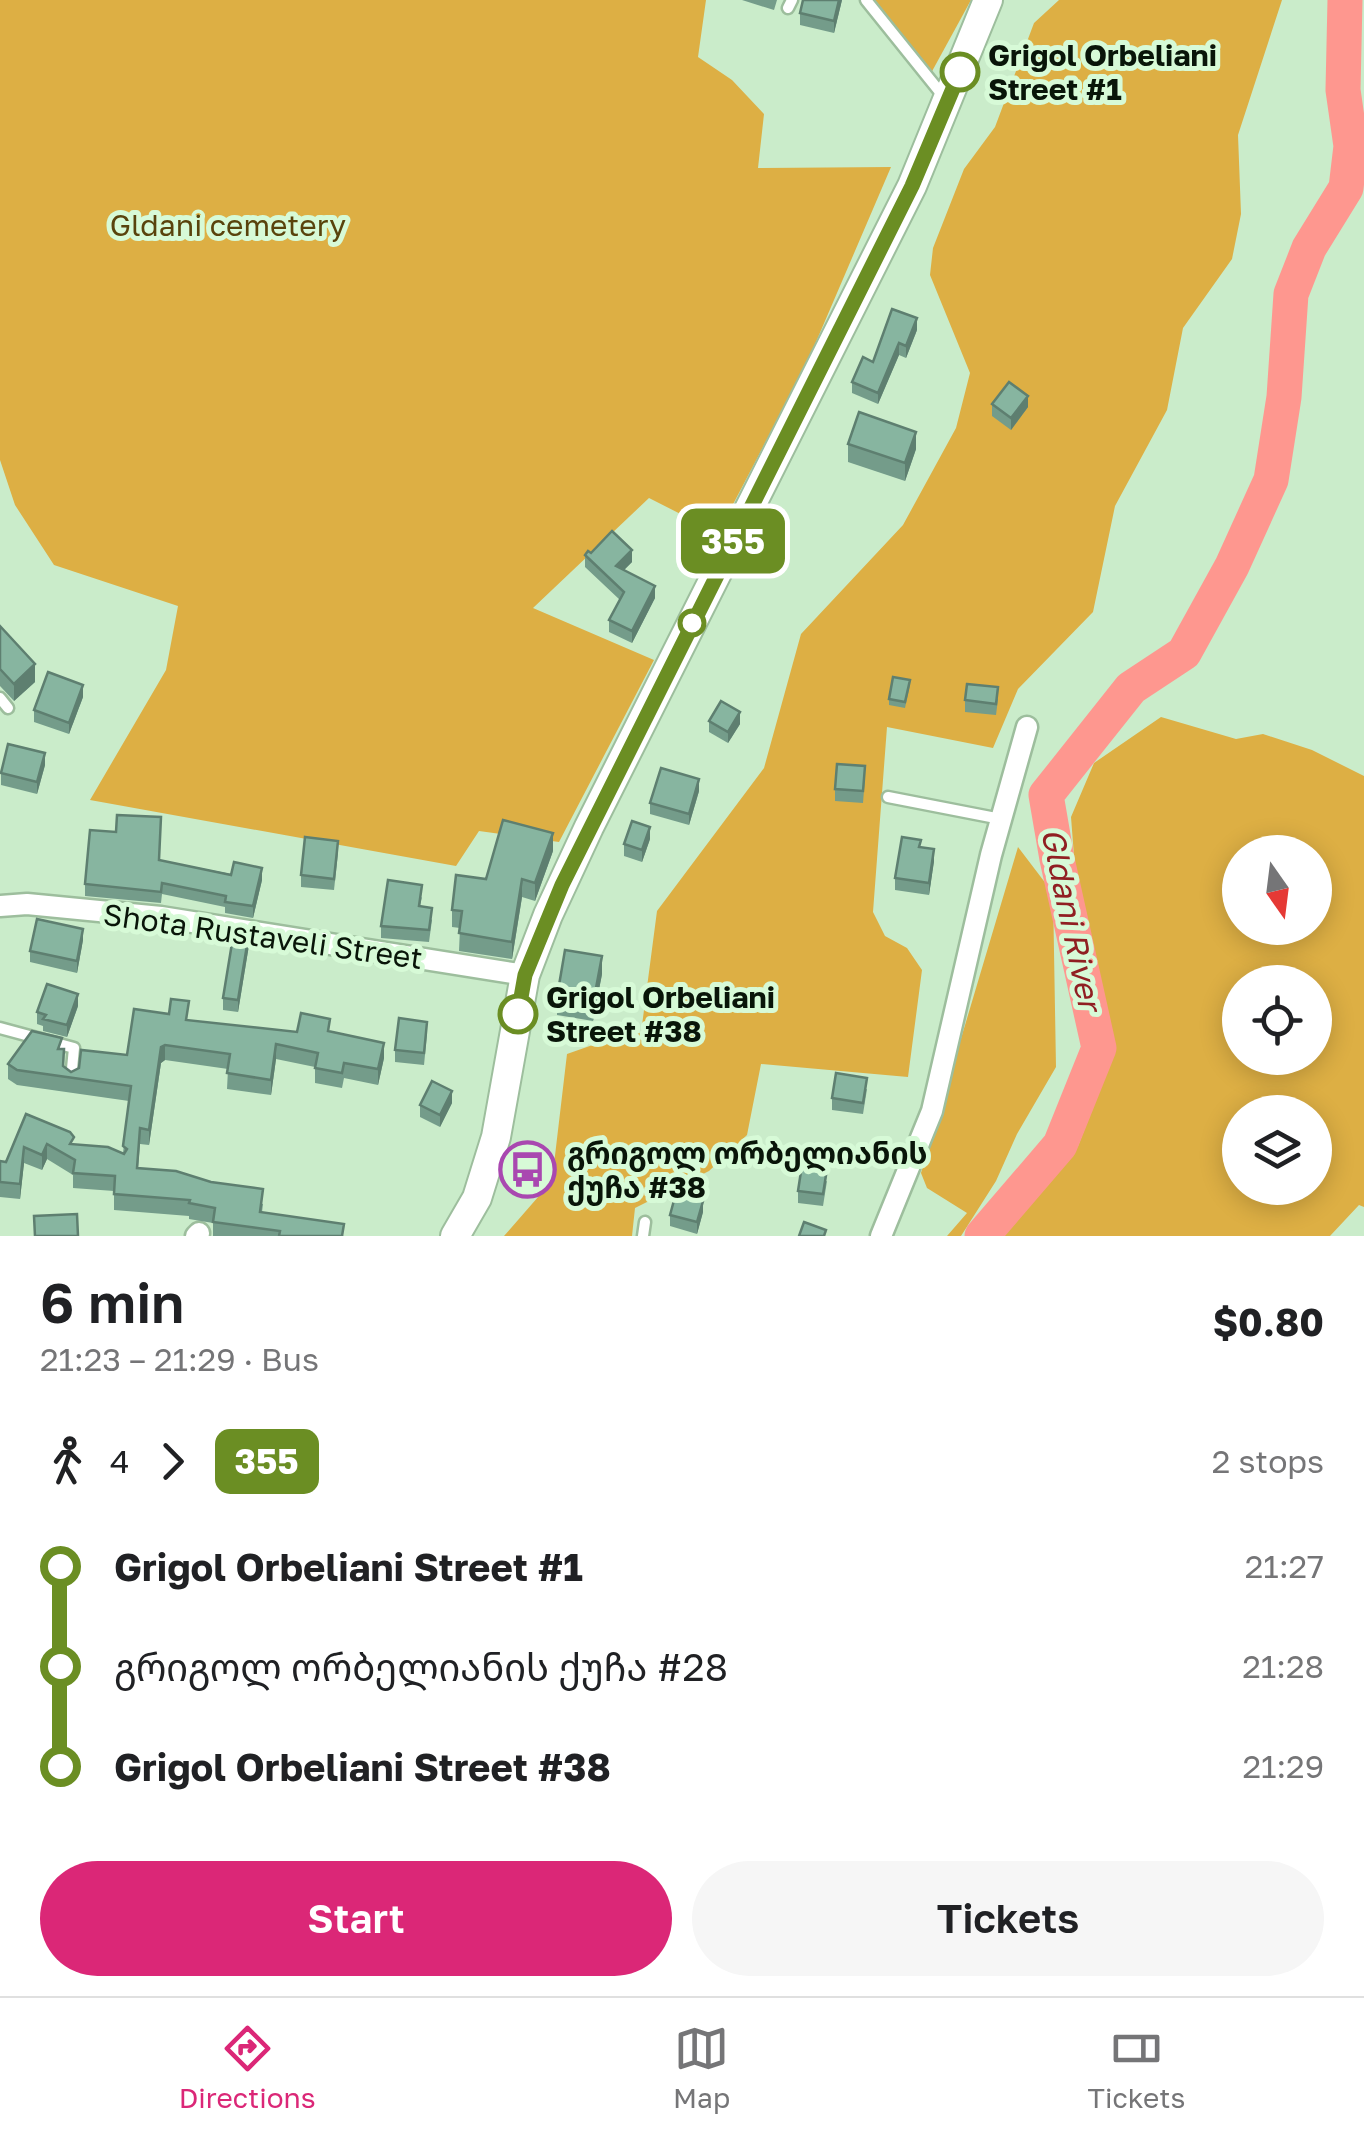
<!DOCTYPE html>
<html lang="en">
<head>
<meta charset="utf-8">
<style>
  :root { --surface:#fff; --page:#f6f6f6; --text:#202124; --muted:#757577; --line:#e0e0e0; --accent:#db2777 }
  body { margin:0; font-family:"Golos Text","Noto Sans Georgian",sans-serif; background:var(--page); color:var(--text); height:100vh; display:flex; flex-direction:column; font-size:38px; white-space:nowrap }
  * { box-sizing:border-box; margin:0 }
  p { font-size:32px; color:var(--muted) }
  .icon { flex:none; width:55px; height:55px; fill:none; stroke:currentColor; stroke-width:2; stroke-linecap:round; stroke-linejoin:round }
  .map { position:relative; height:1236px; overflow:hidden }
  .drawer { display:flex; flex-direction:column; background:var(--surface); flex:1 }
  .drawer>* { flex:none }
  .badge { padding:0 20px; border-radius:15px; font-size:35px; line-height:65px }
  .needle { width:65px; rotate:166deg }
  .controls { position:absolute; left:1222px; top:835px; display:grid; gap:20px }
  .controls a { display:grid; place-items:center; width:110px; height:110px; border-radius:50%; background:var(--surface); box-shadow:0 5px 25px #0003; font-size:50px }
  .map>.badge { position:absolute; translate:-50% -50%; box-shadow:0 0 0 5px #fff }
  .legs { display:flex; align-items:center; gap:15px; height:110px; padding:0 40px; font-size:32px }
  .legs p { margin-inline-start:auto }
  .headline { display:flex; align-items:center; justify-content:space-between; height:170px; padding:0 40px }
  h1 { font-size:55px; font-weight:600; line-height:75px }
  .primary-button { display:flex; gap:20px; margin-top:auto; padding:20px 40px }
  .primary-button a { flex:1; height:115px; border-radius:60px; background:var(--accent); color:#fff; font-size:40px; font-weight:600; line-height:115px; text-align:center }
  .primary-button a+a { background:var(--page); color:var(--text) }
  ul { padding:0 40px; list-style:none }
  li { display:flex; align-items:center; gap:35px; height:100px; font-size:38px }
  li i { display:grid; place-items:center; width:15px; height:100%; margin:0 12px; background:currentColor }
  li i::after { content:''; width:25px; height:25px; margin:-12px; border:8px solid; border-radius:50%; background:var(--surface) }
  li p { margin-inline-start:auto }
  li:first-child i { background:linear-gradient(#0000 50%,currentColor 0) }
  li:last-child i { background:linear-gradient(currentColor 50%,#0000 0) }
  .tabs { display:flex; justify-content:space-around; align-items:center; height:140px; border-top:2px solid var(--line); background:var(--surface); font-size:28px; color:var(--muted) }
  .tabs a { display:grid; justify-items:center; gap:5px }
  .tabs .active { color:var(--accent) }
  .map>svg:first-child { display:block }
  .green { fill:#ddaf44; fill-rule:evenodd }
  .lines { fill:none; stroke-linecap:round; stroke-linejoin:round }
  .river { stroke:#fe978f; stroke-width:35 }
  .service-casing { stroke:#9dbe9d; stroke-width:15 }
  .minor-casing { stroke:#9dbe9d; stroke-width:25 }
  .secondary-casing { stroke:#9dbe9d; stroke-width:32 }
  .service { stroke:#fff; stroke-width:10 }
  .minor { stroke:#fff; stroke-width:20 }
  .secondary { stroke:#fff; stroke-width:28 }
  .wall { fill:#749c8a }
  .shaded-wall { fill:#5e7f70 }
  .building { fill:#87b5a0; stroke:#5e7f70; stroke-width:2.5 }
  .line-1-casing { stroke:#fff; stroke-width:22 }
  .line-1 { stroke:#6b8e23; stroke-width:15 }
  .stop-1-dot { fill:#fff; stroke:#6b8e23; stroke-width:5 }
  .labels { text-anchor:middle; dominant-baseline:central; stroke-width:10; stroke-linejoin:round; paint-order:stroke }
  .stop-label { font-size:30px; font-weight:bold; fill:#091509; stroke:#d7fad7; text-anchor:start }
  .park-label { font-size:30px; fill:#59430c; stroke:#d7fad7 }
  .street-label { font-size:30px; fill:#091509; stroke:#d7fad7 }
  .poi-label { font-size:30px; font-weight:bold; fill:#091509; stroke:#d7fad7; text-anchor:start }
  .water-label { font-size:32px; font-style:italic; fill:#901f22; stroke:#d7fad7 }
</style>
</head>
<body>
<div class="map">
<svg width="1364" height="1236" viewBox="0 0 1364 1236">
  <rect width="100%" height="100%" fill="#caecca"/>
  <g class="green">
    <path d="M0,0H706L698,57L732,80L764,114L758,168L891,167L807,363L718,533L649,498L533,608L654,660L559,842L479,831L456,866L90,800L166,670L178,606L54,565L15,505L0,460Z"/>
    <path d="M872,0H971L930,75Z"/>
    <path d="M1059,0H1282L1238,135L1241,214L1232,259L1183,328L1167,410L1115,506L1093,612L1018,689L993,748L887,727L873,912L885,936L907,948L922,970L908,1077L761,1064L747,1135L709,1171L635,1208L632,1236H504L552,1181L567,1054L621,1035L641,1033L657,911L764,768L801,634L903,525L956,428L970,373L930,275L933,248L964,169L995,127L1034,23Z"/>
    <path d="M1161,717L1236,739L1263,734L1312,750L1364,776V1207L1359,1205L1330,1236H1002L1078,1146L1105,1076L1100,1002L1078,908L1071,817L1094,763ZM1240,852H1315V928H1240ZM1240,982H1315V1058H1240ZM1240,1112H1315V1188H1240Z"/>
    <path d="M1018,847L1053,893L1056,1067L1017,1134L996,1181L961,1236H947L967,1213L927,1188L921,1173Z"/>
  </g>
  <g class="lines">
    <path class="river" d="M982,1236L1060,1145L1099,1048L1057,859L1046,795L1131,688L1184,653L1232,566L1271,480L1284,397L1291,294L1309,248L1346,188L1351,146L1343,90L1345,0"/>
    <defs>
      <g id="service">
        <path d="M866,0L944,97"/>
        <path d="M788,8L792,0"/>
        <path d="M0,698L8,708"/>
        <path d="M888,797L1001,819"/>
        <path d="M0,1028L74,1048L71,1079"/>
        <path d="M643,1236L645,1222"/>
      </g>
      <g id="minor">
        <path d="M0,906L27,904L161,917L525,975"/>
        <path d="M196,1236L199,1233"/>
        <path d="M881,1236L932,1111L991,855L1027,727"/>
      </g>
      <path id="secondary" d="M455,1236L477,1198L496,1137L525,975L548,915L589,827L912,186L988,0"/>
    </defs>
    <use href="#service" class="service-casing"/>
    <use href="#minor" class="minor-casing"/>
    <use href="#secondary" class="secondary-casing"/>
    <use href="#service" class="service"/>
    <use href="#minor" class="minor"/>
    <use href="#secondary" class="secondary"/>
  </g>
  <g class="wall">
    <path d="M742,0H777L774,10Z"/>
    <path d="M842,0L834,33L800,25V13Z"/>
    <path d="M917,330L906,358L899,355L878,404L852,393V382L873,362Z"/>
    <path d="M992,404L1028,407L1011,430L992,416Z"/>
    <path d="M848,444L916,449L905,481L848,462Z"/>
    <path d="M591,553L632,562L624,570L655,598L632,643L609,632V620L620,600L585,567V555Z"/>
    <path d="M0,626L35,682L14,701L0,686Z"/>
    <path d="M910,685L905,708L889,705V699Z"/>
    <path d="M83,697L69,734L34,722V710Z"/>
    <path d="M998,699L996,715L965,712V700Z"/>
    <path d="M709,721L740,724L728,743L709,732Z"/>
    <path d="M45,765L37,794L1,785V773Z"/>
    <path d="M865,777L863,803L835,801V789Z"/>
    <path d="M699,791L689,825L650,814V803Z"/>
    <path d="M650,839L642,862L624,856V844Z"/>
    <path d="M921,848L934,861L929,895L895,890V878Z"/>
    <path d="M553,851L535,901L522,897L512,959L459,951L460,928L452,927V910L486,879Z"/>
    <path d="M338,853L334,890L301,887V875Z"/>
    <path d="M159,860L262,880L253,918L225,913V907L162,894L161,903L85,896V884Z"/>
    <path d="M422,897L420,906L432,920L429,942L381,938V926Z"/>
    <path d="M83,940L77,973L30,962V951Z"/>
    <path d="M249,945L238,1012L223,1010V998Z"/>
    <path d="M602,974L593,1021L557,1015V997Z"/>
    <path d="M78,1006L67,1037L43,1031V1026L37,1024V1012Z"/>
    <path d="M188,1020L297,1032H330L384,1058L378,1085L344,1078L342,1088L315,1083V1067L276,1059L271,1095L227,1089L228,1069L165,1060L161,1063L149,1145L140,1144L138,1168L263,1204L262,1212L344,1236H213V1223L189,1219V1216L114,1210V1191L73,1188V1175L47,1159L42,1170L24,1163L20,1199L0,1197V1161L6,1162L26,1114L74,1145L123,1153L129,1101L17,1085L8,1079V1064L62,1049L63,1067L71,1072L127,1055Z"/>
    <path d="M427,1034L424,1065L395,1062V1050Z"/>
    <path d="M867,1089L863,1114L832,1110V1098Z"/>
    <path d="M452,1103L440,1127L420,1117V1105Z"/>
    <path d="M827,1181L823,1206L798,1203V1191Z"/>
    <path d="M703,1212L697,1234L670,1226V1215Z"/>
  </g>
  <g class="shaded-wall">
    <path d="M839,0H842L834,33V21Z"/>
    <path d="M917,318V330L906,358V346Z"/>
    <path d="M899,343V355L878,404V393Z"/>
    <path d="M1028,396V407L1011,430V418Z"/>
    <path d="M916,432V449L905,481V463Z"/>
    <path d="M632,550V562L616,578V566Z"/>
    <path d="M655,586V598L632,643V631Z"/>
    <path d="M35,664V682L14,701V684Z"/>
    <path d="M83,685V697L69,734V723Z"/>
    <path d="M740,712V724L728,743V732Z"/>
    <path d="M45,753V765L37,794V782Z"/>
    <path d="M699,779V791L689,825V814Z"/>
    <path d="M650,827V839L642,862V850Z"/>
    <path d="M553,833V851L535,901V883Z"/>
    <path d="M934,849V861L929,895V883Z"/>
    <path d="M262,868V880L253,918V906Z"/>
    <path d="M522,879V897L512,959V942Z"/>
    <path d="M83,929V940L77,973V961Z"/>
    <path d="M249,933V945L238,1012V1000Z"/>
    <path d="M602,956V974L593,1021V1004Z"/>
    <path d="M78,994V1006L67,1037V1025Z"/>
    <path d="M384,1043V1058L378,1085V1069Z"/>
    <path d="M276,1044V1059L271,1095V1080Z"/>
    <path d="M165,1045V1060L161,1063L149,1145V1130L161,1047Z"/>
    <path d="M452,1091V1103L440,1127V1115Z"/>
    <path d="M47,1144V1159L42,1170V1155Z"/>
    <path d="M24,1147V1163L20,1199V1184Z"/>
    <path d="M703,1201V1212L697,1234V1222Z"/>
  </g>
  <g class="building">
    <path d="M803,0H839L834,21L800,13Z"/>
    <path d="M892,309L917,318L906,346L899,343L878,393L852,382L863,357L873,362Z"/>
    <path d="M1009,382L1028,396L1011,418L992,404Z"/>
    <path d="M859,412L916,432L905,463L848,444Z"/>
    <path d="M612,531L632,550L616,566L655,586L632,631L609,620L624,592L585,555L588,551L591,553Z"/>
    <path d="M0,626L35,664L14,684L0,669Z"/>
    <path d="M48,672L83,685L69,723L34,710Z"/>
    <path d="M893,677L910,680L905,702L889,699Z"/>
    <path d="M967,684L998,687L996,704L965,700Z"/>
    <path d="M721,701L740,712L728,732L709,721Z"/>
    <path d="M8,744L45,753L37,782L1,773Z"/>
    <path d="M837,764L865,766L863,791L835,789Z"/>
    <path d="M661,768L699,779L689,814L650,803Z"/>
    <path d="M117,815L161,817L159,860L231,875L234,862L262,868L253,906L225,902L226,896L162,883L161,892L85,884L90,830L116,832Z"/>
    <path d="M503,820L553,833L535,883L522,879L512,942L459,933L462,911L452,910L456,875L486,879Z"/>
    <path d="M632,821L650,827L642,850L624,844Z"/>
    <path d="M305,837L338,841L334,879L301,875Z"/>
    <path d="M902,837L921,840L919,847L934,849L929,883L895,878Z"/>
    <path d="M388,880L422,885L419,906L432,908L429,930L381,926Z"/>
    <path d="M37,919L83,929L77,961L30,951Z"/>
    <path d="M234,931L249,933L238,1000L223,998Z"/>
    <path d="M565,950L602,956L593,1004L557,997Z"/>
    <path d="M47,984L78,994L67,1025L43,1019L46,1015L37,1012Z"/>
    <path d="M171,999L189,1001L186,1020L297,1032L301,1013L330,1019L328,1031L384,1043L378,1069L344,1063L342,1073L315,1068L318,1053L276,1044L271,1080L227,1073L230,1054L165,1045L161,1047L149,1130L140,1128L137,1168L176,1171L211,1182L263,1189L260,1212L344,1224L342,1236H279L280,1231L213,1222L215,1208L189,1203L190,1200L114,1194L115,1176L73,1173L75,1160L47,1144L42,1155L24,1147L20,1184L0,1182V1161L6,1162L26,1114L70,1132L74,1137L70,1144L108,1147L124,1154L127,1149L123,1146L131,1086L17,1070L8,1064L32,1031L62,1038L58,1049H64L63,1066L71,1072L79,1068L81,1050L127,1055L134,1009L169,1014Z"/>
    <path d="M399,1018L427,1022L424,1053L395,1050Z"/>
    <path d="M836,1073L867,1078L863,1103L832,1098Z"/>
    <path d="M432,1081L452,1091L440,1115L420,1105Z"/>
    <path d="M802,1165L827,1169L823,1194L798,1191Z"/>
    <path d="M676,1193L703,1201L697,1222L670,1215Z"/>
    <path d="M77,1214L78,1236H35L34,1216Z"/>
    <path d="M804,1222L826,1230L824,1236H799Z"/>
  </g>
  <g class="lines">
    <defs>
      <path id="line-1" d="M518,1014L525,975L562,885L912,186L960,72"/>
    </defs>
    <use href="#line-1" class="line-1-casing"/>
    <use href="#line-1" class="line-1"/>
  </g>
  <defs>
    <symbol id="bus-ring" viewBox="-11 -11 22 22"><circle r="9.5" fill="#d7fad7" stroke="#a948b0" stroke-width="1.5"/><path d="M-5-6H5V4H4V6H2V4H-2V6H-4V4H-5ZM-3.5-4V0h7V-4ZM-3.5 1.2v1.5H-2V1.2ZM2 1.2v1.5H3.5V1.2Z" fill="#a948b0"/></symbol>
  </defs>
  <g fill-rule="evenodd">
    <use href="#bus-ring" x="496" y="1138" width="63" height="63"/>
  </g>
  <g class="stop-1-dot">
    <circle cx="960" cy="72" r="18"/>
    <circle cx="692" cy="623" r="12"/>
    <circle cx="518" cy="1014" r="18"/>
  </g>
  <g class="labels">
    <g class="stop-label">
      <text x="988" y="55">Grigol Orbeliani<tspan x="988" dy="34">Street #1</tspan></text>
      <text x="546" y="997">Grigol Orbeliani<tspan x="546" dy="34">Street #38</tspan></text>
    </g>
    <g class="park-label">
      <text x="228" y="225">Gldani cemetery</text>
    </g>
    <g class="street-label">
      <text transform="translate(263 936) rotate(8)">Shota Rustaveli Street</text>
    </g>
    <g class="poi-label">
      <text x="567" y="1153">გრიგოლ ორბელიანის<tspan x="567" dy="34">ქუჩა #38</tspan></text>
    </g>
    <g class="water-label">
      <text transform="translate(1072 919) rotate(78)">Gldani River</text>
    </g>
  </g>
</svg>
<div class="controls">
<a><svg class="needle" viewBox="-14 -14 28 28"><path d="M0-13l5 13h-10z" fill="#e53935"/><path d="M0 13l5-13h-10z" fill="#757577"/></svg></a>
<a><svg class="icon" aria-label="locate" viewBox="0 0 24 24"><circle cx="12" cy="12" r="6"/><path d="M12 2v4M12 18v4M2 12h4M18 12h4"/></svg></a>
<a><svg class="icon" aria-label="layers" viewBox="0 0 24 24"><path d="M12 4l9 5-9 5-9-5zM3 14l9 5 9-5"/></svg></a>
</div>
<b class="badge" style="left:733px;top:541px;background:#6b8e23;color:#fff">355</b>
</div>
<section class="drawer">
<div class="headline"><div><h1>6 min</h1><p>21:23 – 21:29 · Bus</p></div><b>$0.80</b></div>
<div class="legs"><svg class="icon" aria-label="walk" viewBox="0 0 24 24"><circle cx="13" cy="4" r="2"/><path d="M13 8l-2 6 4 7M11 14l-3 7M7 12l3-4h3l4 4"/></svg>4<svg class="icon" aria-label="forward" viewBox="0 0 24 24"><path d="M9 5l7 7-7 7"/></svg><b class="badge" style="background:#6b8e23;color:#fff">355</b><p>2 stops</p></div>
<ul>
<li><i style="color:#6b8e23"></i><b>Grigol Orbeliani Street #1</b><p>21:27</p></li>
<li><i style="color:#6b8e23"></i><span>გრიგოლ ორბელიანის ქუჩა #28</span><p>21:28</p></li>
<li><i style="color:#6b8e23"></i><b>Grigol Orbeliani Street #38</b><p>21:29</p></li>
</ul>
<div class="primary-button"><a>Start</a><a>Tickets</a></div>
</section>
<nav class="tabs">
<a class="active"><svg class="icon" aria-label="directions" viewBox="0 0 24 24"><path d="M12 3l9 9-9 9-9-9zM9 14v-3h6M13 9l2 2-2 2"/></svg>Directions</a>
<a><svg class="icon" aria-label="map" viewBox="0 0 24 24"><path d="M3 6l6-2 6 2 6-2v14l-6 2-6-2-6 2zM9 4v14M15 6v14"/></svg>Map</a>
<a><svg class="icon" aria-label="tickets" viewBox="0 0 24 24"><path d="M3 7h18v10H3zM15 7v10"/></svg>Tickets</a>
</nav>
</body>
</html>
